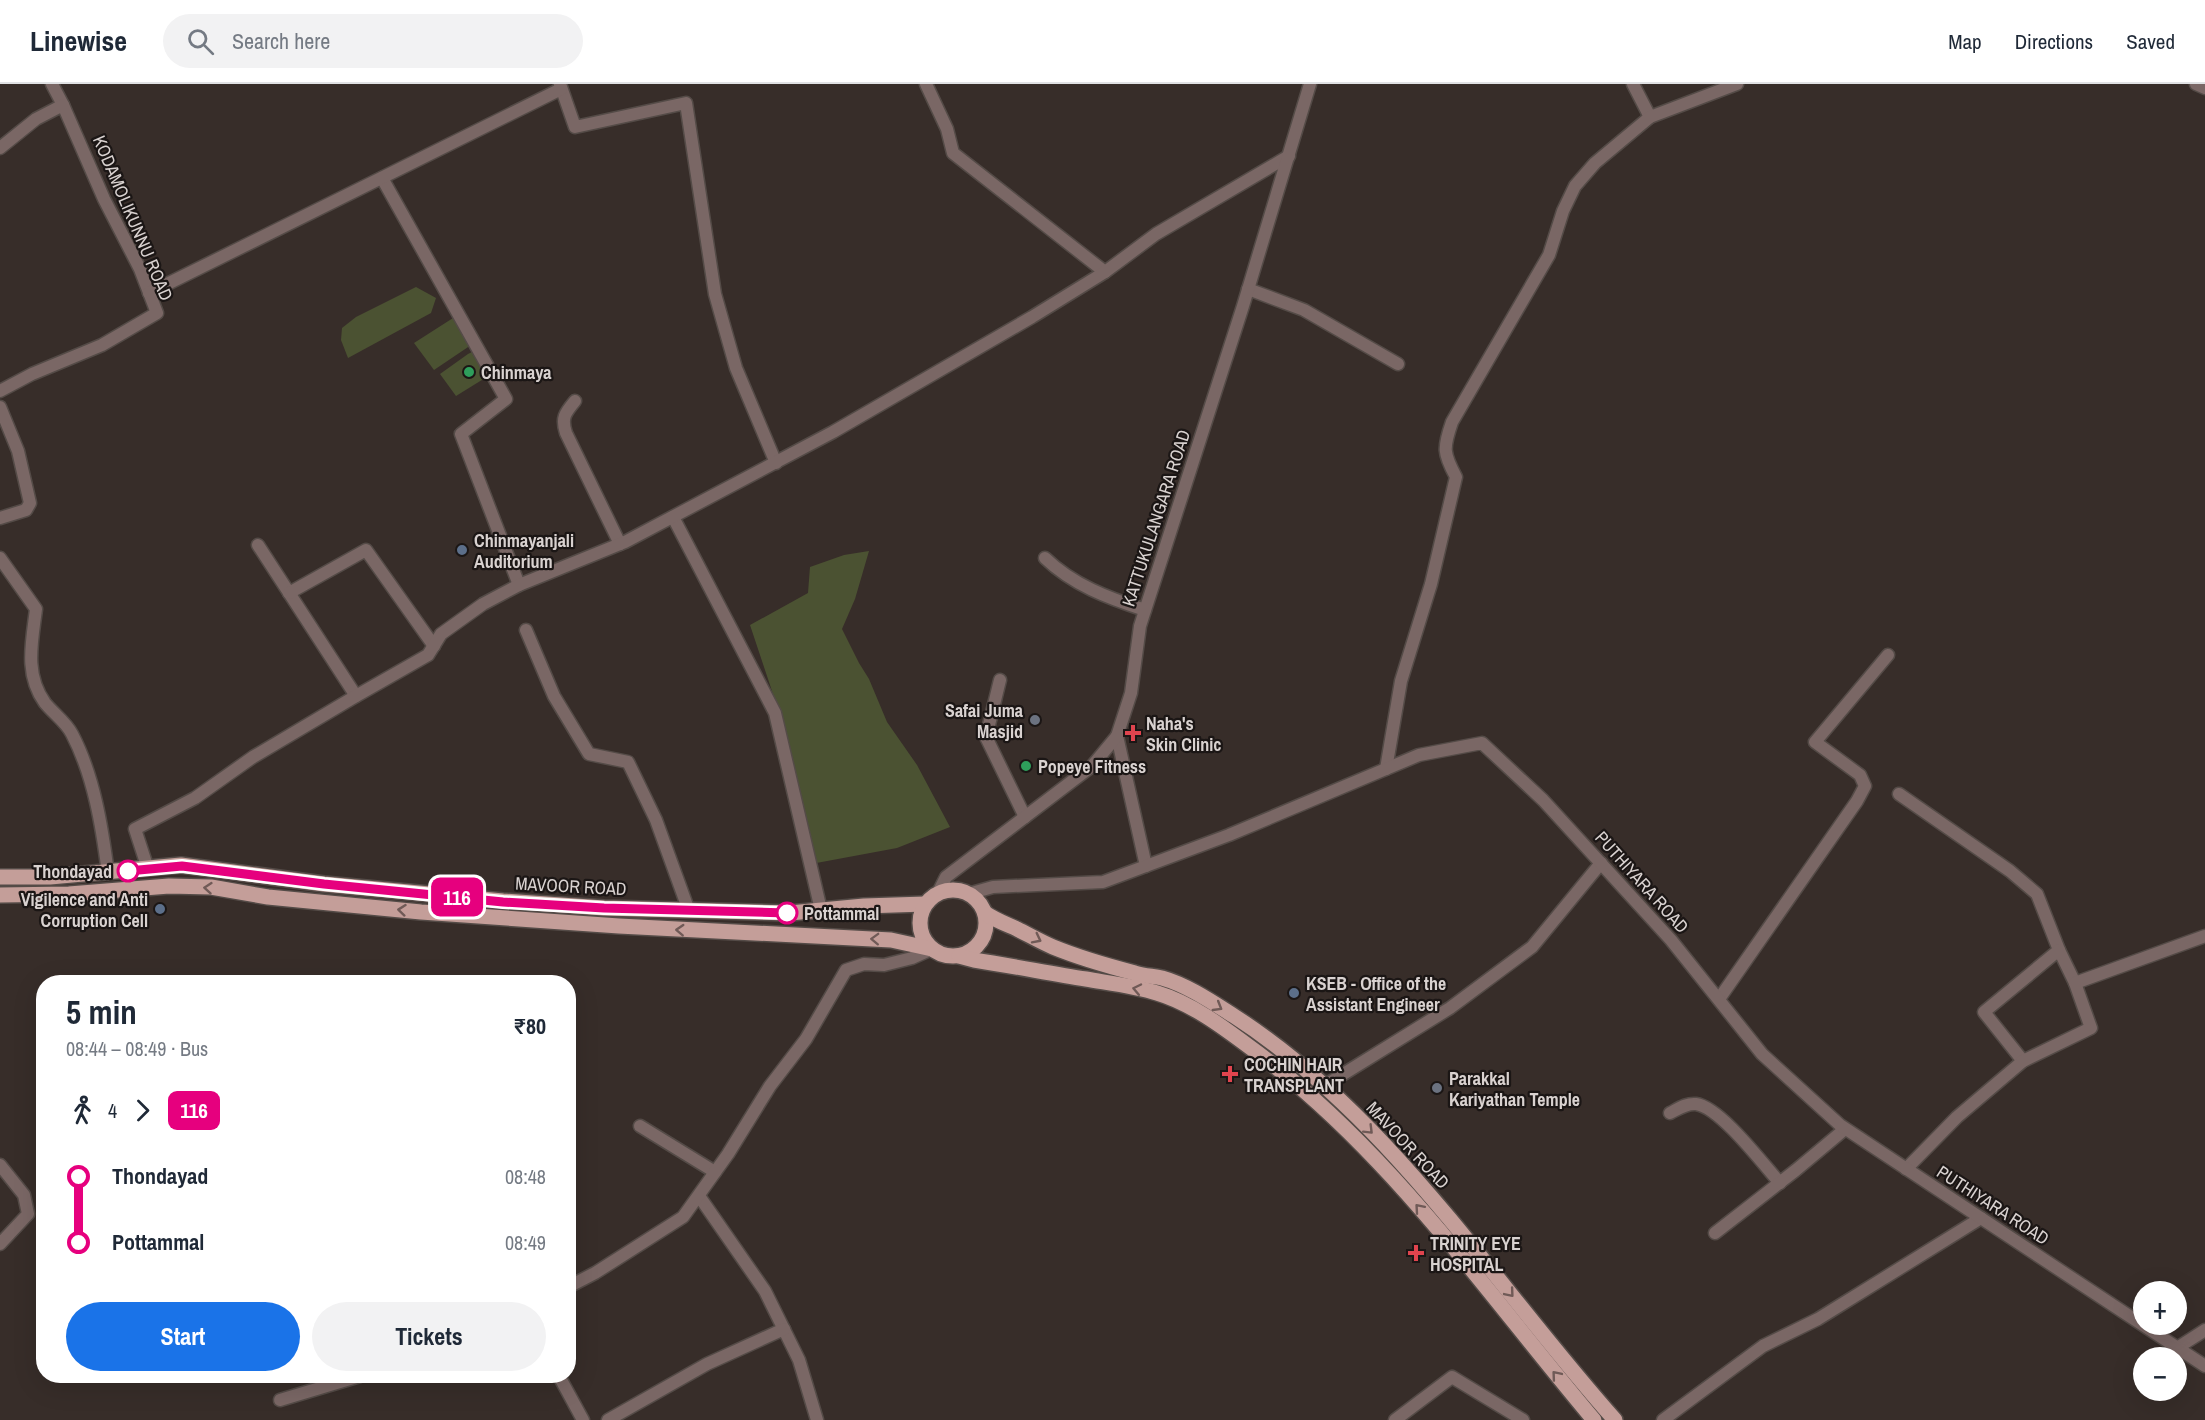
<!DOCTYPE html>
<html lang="en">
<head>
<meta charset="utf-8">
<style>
  :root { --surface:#fff; --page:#f2f2f3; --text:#1f2937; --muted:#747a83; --line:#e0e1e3; --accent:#1a73e8 }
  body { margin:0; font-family:"Archivo Narrow",sans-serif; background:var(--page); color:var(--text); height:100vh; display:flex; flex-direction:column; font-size:22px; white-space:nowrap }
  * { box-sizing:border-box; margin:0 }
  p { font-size:20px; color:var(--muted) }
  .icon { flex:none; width:33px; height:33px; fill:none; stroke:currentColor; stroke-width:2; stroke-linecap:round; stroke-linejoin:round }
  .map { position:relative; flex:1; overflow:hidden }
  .drawer { position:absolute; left:36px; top:891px; width:540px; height:408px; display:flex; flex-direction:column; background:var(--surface); border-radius:24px; box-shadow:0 6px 24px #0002 }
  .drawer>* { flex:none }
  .badge { padding:0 12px; border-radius:9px; font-size:21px; line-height:39px }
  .controls { position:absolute; left:2133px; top:1197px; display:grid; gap:12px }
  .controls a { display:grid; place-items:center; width:54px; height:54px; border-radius:50%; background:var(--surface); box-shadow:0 6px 24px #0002; font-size:30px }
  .map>.badge { position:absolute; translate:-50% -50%; box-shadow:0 0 0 3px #fff }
  .legs { display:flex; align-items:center; gap:9px; height:66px; padding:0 30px; font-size:20px }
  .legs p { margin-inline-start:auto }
  .summary { display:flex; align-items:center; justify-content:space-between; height:102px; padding:0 30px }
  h1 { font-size:33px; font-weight:700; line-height:45px }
  .cta { display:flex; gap:12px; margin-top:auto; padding:12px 30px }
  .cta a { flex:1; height:69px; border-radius:36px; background:var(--accent); color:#fff; font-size:24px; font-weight:700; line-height:69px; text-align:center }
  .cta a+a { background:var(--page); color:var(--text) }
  ul { padding:0 30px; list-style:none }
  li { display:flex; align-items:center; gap:21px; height:66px; font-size:22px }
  li i { display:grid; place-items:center; width:9px; height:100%; margin:0 8px; background:currentColor }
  li i::after { content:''; width:15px; height:15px; margin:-8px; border:4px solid; border-radius:50%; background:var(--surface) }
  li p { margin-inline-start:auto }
  li:first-child i { background:linear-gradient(#0000 50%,currentColor 0) }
  li:last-child i { background:linear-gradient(currentColor 50%,#0000 0) }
  header { display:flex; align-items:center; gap:36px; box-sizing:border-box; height:84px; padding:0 30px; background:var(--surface); border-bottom:2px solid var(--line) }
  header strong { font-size:28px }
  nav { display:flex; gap:33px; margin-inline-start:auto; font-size:21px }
  .search { width:420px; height:54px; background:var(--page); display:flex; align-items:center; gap:15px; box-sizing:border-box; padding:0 21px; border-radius:33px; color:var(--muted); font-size:22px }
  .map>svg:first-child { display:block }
  .green { fill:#4b5232 }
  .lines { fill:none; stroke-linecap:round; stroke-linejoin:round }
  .minor-casing { stroke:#544b47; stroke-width:15 }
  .tertiary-casing { stroke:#544b47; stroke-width:15 }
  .primary-casing { stroke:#544b47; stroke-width:18 }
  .minor { stroke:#7a6765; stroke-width:12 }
  .tertiary { stroke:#7a6765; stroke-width:12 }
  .primary { stroke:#c49e99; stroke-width:15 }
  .oneway { stroke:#705a57 }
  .line-1-casing { stroke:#fff; stroke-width:14 }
  .line-1 { stroke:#e6007e; stroke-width:9 }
  .leisure-dot { fill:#2e9e5b; stroke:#1b1615; stroke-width:2 }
  .service-dot { fill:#5c6f8a; stroke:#1b1615; stroke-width:2 }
  .worship-dot { fill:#6b7280; stroke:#1b1615; stroke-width:2 }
  .health-dot { fill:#e0444e; stroke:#1b1615; stroke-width:2 }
  .stop-1-dot { fill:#fff; stroke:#e6007e; stroke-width:3 }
  .labels { text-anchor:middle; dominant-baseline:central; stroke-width:4.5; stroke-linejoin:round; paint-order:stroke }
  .street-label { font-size:18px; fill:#d9d2d0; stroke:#1b1615 }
  .poi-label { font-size:18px; font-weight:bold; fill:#d9d2d0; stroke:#1b1615; text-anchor:start }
  .stop-label { font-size:18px; font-weight:bold; fill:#d9d2d0; stroke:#1b1615; text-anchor:end }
</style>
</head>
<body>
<header>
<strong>Linewise</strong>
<div class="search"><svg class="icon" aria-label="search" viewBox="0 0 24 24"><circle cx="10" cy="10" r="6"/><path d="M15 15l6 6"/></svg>Search here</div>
<nav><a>Map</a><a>Directions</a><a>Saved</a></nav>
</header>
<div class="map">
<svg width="2205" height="1336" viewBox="0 0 2205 1336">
  <rect width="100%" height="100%" fill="#372d29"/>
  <g class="green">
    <path d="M416,203L436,214L431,229L348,274L341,256L342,244L356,233Z"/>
    <path d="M464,227L480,255L434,286L414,259Z"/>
    <path d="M484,262L498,286L456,312L440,290L468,270Z"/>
    <path d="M869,467L855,515L842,545L859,579L869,595L887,638L917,681L950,743L897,764L811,780L776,619L750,541L808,509L810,483L844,471Z"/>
  </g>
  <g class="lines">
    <defs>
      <g id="minor">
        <path d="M52,0L63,21"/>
        <path d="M560,0L575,43L686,19L715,210L736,284L776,379"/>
        <path d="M926,0L947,45L953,69L1105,188"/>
        <path d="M1633,0L1650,33"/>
        <path d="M0,64L36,35L63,21L104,115L140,185L157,229L102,261L32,290L0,307"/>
        <path d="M382,94L506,315L461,350L519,501"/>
        <path d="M1248,205L1304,226L1398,280"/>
        <path d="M149,209L561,5"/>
        <path d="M575,317C565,329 561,334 566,349L620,460"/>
        <path d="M0,323L18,367L30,419L26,426L0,434"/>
        <path d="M673,433L775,629L821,826"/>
        <path d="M258,461L356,612"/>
        <path d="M0,474L36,525C32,558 24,590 45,619C54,630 66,638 72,650C94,692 102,743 108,789"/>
        <path d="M1045,474C1073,501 1108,514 1145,526"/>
        <path d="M289,509L366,466L434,562"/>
        <path d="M526,546L554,612L589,670L628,678L656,736L689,827"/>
        <path d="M1000,596L986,653L1025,733"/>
        <path d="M1899,710L2010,787L2037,810L2059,866"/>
        <path d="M148,785L135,745L195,714L253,673L356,612L428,571L441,550L483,520L519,501L625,458L833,348L1032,233L1105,188L1156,150L1289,72"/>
        <path d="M1719,915L1857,717L1865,702L1860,691L1815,658L1888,571"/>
        <path d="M2023,977L1984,928L2059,866L2075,899"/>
        <path d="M1324,1002L1450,924L1532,863L1601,779"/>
        <path d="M1670,1029C1678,1025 1686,1019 1696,1020C1720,1023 1763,1080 1780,1099"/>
        <path d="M640,1042L715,1088"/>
        <path d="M0,1081L24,1111L28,1130L0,1160"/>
        <path d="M1906,1085L1957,1033L2023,977L2091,944L2075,899L2205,852"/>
        <path d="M699,1112L765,1207L799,1276L817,1336"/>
        <path d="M1715,1149L1796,1086L1845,1045"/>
        <path d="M568,1203L595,1189L683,1133L728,1070L770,1002L806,955L846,886L864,880L884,881L912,874L932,865"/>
        <path d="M2177,1264L2205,1246"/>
        <path d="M559,1292L583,1336"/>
        <path d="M280,1316L360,1292"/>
        <path d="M608,1336L707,1280L784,1245"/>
        <path d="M1395,1336L1452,1293L1523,1336"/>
        <path d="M1663,1336L1763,1262L1818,1235L1981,1134"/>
      </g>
      <g id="tertiary">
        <path d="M2196,0L2205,4"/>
        <path d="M1117,652L1146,782"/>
        <path d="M1386,685L1401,597L1431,500L1456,393C1443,369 1443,364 1452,338L1549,171L1563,127L1575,102L1595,79L1650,33L1737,0"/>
        <path d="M938,809L946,793L1092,682L1117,652L1131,609L1140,542L1243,222L1310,0"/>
        <path d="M968,810L993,803L1103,798L1229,751L1419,671L1482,659L1543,716L1671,856L1762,970L1840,1041L2205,1282"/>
      </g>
      <g id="primary">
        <path d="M0,793H50L181,781L324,800L503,817L604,824L790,829L864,822L925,820"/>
        <circle cx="953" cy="839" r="33"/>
        <path d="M0,811L69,810L169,802L211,803L268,813L421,828L619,842L891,856L932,865"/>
        <path d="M985,829C995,836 1006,840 1017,845C1029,851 1041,858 1053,863C1080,874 1108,882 1135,889C1144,892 1153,892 1162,894C1187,901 1212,918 1234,932C1392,1034 1492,1198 1615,1336"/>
        <path d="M959,872L974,876C1012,882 1049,889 1086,895C1109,899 1135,902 1157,909C1191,919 1223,943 1251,964C1388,1064 1485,1207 1594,1336"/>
      </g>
    </defs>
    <use href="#minor" class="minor-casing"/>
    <use href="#tertiary" class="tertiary-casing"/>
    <use href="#primary" class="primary-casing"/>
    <use href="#minor" class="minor"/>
    <use href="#tertiary" class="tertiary"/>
    <use href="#primary" class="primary"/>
  </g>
  <defs><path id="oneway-chevron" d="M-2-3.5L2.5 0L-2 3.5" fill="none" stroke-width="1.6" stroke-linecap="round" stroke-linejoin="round" transform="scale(1.5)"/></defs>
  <g class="oneway">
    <use href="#oneway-chevron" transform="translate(208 804) rotate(-175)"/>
    <use href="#oneway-chevron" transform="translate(402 826) rotate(-174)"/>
    <use href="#oneway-chevron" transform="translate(680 846) rotate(-177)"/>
    <use href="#oneway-chevron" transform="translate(875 855) rotate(-178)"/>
    <use href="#oneway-chevron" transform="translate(1037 855) rotate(27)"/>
    <use href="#oneway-chevron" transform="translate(1137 905) rotate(-168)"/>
    <use href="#oneway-chevron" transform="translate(1218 923) rotate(31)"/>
    <use href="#oneway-chevron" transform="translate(1369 1046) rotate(45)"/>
    <use href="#oneway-chevron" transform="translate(1419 1124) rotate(-131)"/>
    <use href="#oneway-chevron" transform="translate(1510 1209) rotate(50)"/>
    <use href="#oneway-chevron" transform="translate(1556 1291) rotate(-130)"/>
  </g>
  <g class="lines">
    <defs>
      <path id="line-1" d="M128,787L182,782L324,800L503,818L604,824L787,829"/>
    </defs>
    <use href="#line-1" class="line-1-casing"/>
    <use href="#line-1" class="line-1"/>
  </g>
  <g class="leisure-dot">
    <circle cx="469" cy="288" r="6"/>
    <circle cx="1026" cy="682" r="6"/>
  </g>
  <g class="service-dot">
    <circle cx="462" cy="466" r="6"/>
    <circle cx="160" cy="825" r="6"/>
    <circle cx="1294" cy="909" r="6"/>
  </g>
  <g class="worship-dot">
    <circle cx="1035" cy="636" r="6"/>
    <circle cx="1437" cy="1004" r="6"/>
  </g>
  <g class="health-dot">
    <path d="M1130 640h6v6h6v6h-6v6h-6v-6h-6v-6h6z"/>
    <path d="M1227 981h6v6h6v6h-6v6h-6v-6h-6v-6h6z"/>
    <path d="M1413 1160h6v6h6v6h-6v6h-6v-6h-6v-6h6z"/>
  </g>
  <g class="stop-1-dot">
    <circle cx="128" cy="787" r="10"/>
    <circle cx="787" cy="829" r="10"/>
  </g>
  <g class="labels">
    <g class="street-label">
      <text transform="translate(133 134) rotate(67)">KODAMOLIKUNNU ROAD</text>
      <text transform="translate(1156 434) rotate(-72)">KATTUKULANGARA ROAD</text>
      <text transform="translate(1642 798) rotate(48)">PUTHIYARA ROAD</text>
      <text transform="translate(571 802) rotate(3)">MAVOOR ROAD</text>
      <text transform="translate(1408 1061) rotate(47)">MAVOOR ROAD</text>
      <text transform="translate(1993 1121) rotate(33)">PUTHIYARA ROAD</text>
    </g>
    <g class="poi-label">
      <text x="481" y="288">Chinmaya</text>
      <text x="474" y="456">Chinmayanjali<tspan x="474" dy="21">Auditorium</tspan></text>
      <text x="1023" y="626" text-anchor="end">Safai Juma<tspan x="1023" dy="21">Masjid</tspan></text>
      <text x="1146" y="639">Naha's<tspan x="1146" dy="21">Skin Clinic</tspan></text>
      <text x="1038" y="682">Popeye Fitness</text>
      <text x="148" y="815" text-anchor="end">Vigilence and Anti<tspan x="148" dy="21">Corruption Cell</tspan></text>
      <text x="1306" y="899">KSEB - Office of the<tspan x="1306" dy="21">Assistant Engineer</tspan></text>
      <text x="1244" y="980">COCHIN HAIR<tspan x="1244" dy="21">TRANSPLANT</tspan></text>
      <text x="1449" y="994">Parakkal<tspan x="1449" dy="21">Kariyathan Temple</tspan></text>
      <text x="1430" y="1159">TRINITY EYE<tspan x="1430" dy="21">HOSPITAL</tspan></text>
    </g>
    <g class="stop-label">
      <text x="112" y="787">Thondayad</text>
      <text x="804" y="829" text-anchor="start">Pottammal</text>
    </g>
  </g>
</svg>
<div class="controls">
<a>+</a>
<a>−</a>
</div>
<b class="badge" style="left:457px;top:813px;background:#e6007e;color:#fff">116</b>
<section class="drawer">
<div class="summary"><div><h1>5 min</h1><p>08:44 – 08:49 · Bus</p></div><b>₹80</b></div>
<div class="legs"><svg class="icon" aria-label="walk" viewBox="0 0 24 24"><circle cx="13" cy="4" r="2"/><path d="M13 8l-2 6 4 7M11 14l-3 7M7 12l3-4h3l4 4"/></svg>4<svg class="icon" aria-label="forward" viewBox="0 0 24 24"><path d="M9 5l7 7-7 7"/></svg><b class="badge" style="background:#e6007e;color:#fff">116</b></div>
<ul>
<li><i style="color:#e6007e"></i><b>Thondayad</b><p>08:48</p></li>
<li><i style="color:#e6007e"></i><b>Pottammal</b><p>08:49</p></li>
</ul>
<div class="cta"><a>Start</a><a>Tickets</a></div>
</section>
</div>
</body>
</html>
